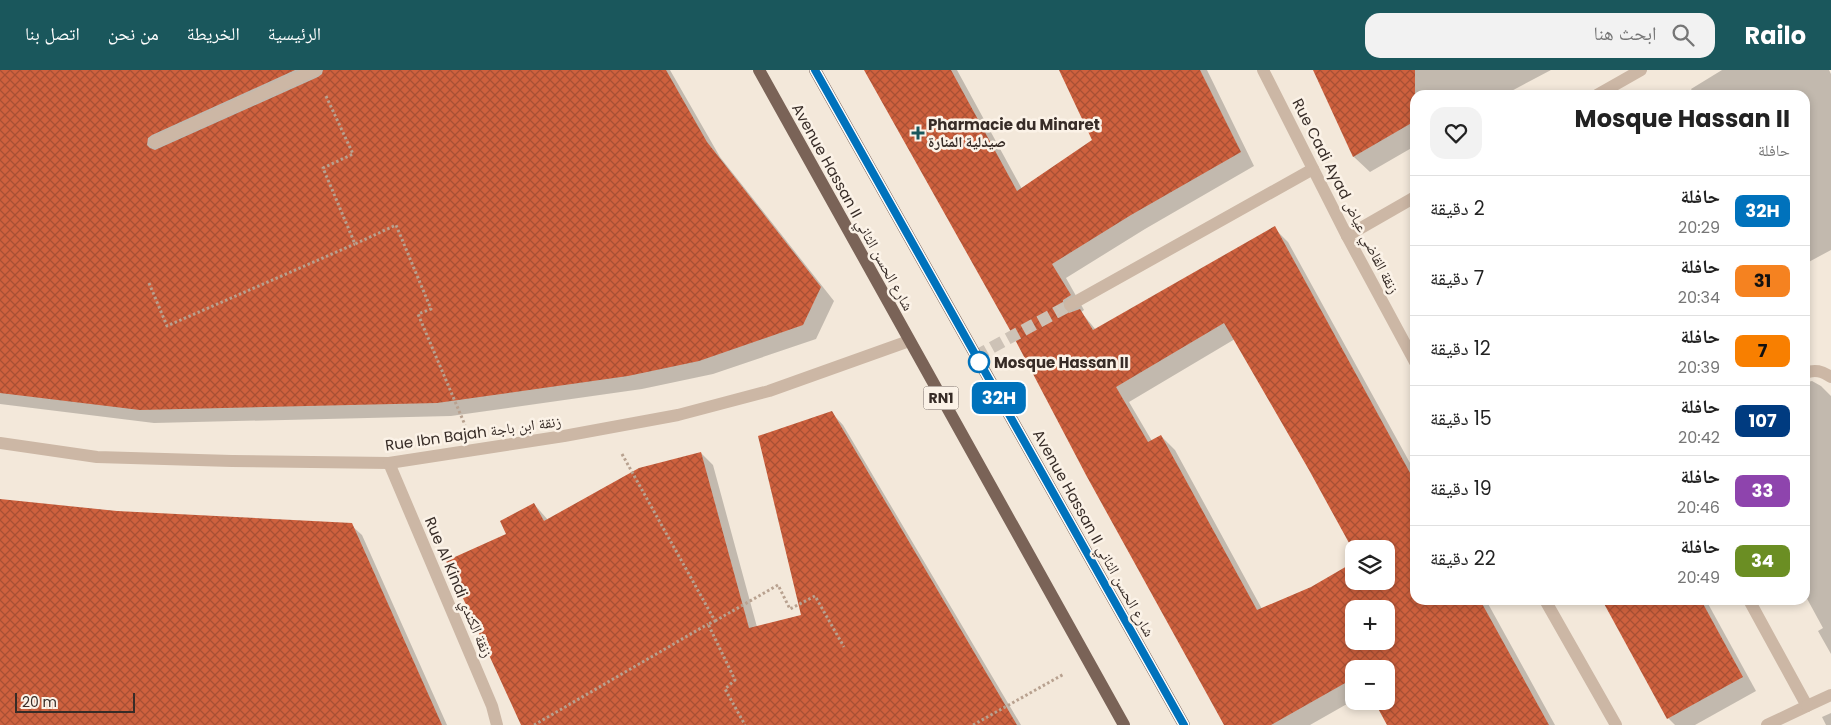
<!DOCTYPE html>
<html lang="ar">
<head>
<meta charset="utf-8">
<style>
  :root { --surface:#fff; --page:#f2f2f2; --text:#222; --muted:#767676; --line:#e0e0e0; --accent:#1a575c }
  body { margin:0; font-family:Poppins,"Noto Naskh Arabic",sans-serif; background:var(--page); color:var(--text); direction:rtl; height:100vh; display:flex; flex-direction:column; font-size:19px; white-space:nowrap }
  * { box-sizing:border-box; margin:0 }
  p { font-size:16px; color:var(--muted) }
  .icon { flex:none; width:28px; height:28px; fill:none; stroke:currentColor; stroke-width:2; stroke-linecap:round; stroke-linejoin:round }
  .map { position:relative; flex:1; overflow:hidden; direction:ltr }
  .side { position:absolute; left:1410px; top:20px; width:400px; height:515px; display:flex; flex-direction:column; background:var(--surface); border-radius:15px; box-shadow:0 2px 8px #0003; direction:rtl }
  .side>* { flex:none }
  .badge { padding:0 10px; border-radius:8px; font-size:18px; line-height:32px }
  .fabs { position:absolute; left:1345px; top:470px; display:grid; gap:10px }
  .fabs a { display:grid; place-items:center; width:50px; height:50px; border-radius:10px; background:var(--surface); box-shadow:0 2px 8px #0003; font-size:25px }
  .scale { position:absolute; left:15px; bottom:12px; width:120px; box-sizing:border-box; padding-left:5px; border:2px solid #372c27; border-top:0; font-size:14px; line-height:18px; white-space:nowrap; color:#372c27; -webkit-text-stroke:4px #fbf2e7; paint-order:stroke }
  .map>.badge { position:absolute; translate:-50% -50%; box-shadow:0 0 0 2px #fff }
  .round { display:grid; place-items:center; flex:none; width:52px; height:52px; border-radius:15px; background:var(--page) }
  .headline { display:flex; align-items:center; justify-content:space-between; height:85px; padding:0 20px }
  h1 { font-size:24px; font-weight:700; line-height:38px }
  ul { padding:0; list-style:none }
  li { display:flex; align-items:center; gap:15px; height:70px; padding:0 20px; border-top:1px solid var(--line) }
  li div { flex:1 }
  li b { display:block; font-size:19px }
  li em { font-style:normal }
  li .badge { min-width:55px; font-weight:700; text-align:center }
  header { display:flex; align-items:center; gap:30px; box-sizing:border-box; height:70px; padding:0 25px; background:var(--accent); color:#fff }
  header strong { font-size:24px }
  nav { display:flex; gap:28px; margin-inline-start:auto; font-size:18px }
  .search { width:350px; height:45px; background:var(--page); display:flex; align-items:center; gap:12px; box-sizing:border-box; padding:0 18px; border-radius:15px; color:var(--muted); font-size:19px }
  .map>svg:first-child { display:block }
  .shadow { fill:#0003; fill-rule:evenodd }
  .building { fill:url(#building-cross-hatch); fill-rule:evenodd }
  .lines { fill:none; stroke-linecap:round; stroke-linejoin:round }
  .pedestrian-tunnel { stroke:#cdc2b6; stroke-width:12; stroke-dasharray:12 6; stroke-linecap:butt }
  .path { stroke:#b8a18f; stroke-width:3; stroke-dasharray:2.5 2.5; stroke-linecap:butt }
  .pedestrian { stroke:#ccb7a5; stroke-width:12 }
  .minor { stroke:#ccb7a5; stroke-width:12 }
  .primary { stroke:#7a6357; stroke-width:12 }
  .line-casing { stroke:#fff; stroke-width:11 }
  .line { stroke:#0072bc; stroke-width:8 }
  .poi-dot { fill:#1a575c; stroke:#fbf2e7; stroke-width:2 }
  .stop-dot { fill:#fff; stroke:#0072bc; stroke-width:2.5 }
  .labels { text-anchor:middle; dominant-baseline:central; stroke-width:5; stroke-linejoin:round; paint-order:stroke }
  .shield { fill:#fbf2e7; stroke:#726761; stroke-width:1 }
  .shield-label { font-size:14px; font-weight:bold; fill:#372c27 }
  .poi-label { font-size:15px; font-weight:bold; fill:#372c27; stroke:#fbf2e7; text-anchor:start }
  .street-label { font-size:15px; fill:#372c27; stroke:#fbf2e7 }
  .stop-label { font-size:15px; font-weight:bold; fill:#372c27; stroke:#fbf2e7; text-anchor:start }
</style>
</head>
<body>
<header>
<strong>Railo</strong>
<div class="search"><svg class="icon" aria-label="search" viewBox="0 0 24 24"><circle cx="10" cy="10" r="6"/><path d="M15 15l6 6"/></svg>ابحث هنا</div>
<nav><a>الرئيسية</a><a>الخريطة</a><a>من نحن</a><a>اتصل بنا</a></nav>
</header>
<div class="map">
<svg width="1831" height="655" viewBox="0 0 1831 655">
  <defs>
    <pattern id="building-cross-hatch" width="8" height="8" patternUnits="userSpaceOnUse" patternTransform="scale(1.25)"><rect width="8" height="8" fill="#ce613e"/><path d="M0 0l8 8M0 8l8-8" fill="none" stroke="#a85034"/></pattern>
  </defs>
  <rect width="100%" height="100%" fill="#f3e8da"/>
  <g class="shadow">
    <path d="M0,0H670L720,87L834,231L816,269L713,304L642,319L451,346L154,353L0,334Z"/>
    <path d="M866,0H957L1022,119L1094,70L1065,0H1207L1254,96L1145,159L1066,208L1084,240L1081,242L1096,260L1274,158L1288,172L1415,402V530H1486L1555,655H1390L1386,631V599H1354V630L1310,655H1225L1011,259ZM1235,269L1310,399L1386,479V511H1354L1262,539L1175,380L1161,366L1152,371L1129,332ZM1354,539H1386V571H1354Z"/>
    <path d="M1314,0H1551L1504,25H1415V76L1370,102L1354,87Z"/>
    <path d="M1722,0H1829L1831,4V180L1805,194V25H1692L1694,24L1691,19Z"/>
    <path d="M1805,259L1810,269L1805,271Z"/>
    <path d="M1805,310L1807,312L1812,311L1821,316L1831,326V584L1818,561L1823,558L1805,525Z"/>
    <path d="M831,342L843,355L1021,655H522L508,465L534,434L548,450L701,383L713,395L757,557L802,546Z"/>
    <path d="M0,430L117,443L351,455L362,465L447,655H0Z"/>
    <path d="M1603,530H1706L1756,621L1695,655H1675L1668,648Z"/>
    <path d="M1831,643V655H1826L1822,647Z"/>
  </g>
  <g class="building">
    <path d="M0,0H295L152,65L148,68L147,75L150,78L155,80L318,7L322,4L323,0H666L707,72L821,217L803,255L699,291L628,306L437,333L140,340L0,323Z"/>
    <path d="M864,0H951L1017,121L1092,70L1059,0H1200L1241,82L1131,145L1052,194L1071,225L1063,230V239L1069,243L1080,239L1093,260L1275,156L1415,412V530H1480L1549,655H1387L1374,631H1386V599H1354V608L1271,655H1224L1086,405L1010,260ZM1224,253L1309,400L1354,482V479H1386V511H1354V492L1311,517L1257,540L1161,365L1148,372L1116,317ZM1354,539H1386V571H1354Z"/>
    <path d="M1313,0H1415V51L1353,87Z"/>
    <path d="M832,341L1017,655H521L446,491L506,464L500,451L534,433L544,451L639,398L701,382L749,558L801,545L758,366Z"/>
    <path d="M0,429L117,441L352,453L442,655H0Z"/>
    <path d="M1602,530H1701L1743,607L1667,649Z"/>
  </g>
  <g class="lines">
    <path class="pedestrian-tunnel" d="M976,286L1070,235"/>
    <g class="path">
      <path d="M326,26L353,84L323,98L355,174L396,155L431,239L418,244L465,355"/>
      <path d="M149,213L167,256L355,174"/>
      <path d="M622,384L715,551L708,554L735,610L725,619L745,655"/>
      <path d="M715,551L778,515L790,539L815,526L844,577"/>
      <path d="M534,655L708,554"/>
      <path d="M973,655L1064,604"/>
    </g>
    <path class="pedestrian" d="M1070,235L1313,99"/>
    <g class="minor">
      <path d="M1263,0L1347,166L1415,292"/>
      <path d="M1597,25L1641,0"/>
      <path d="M155,72L315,0"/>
      <path d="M1347,166L1415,127"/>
      <path d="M1805,303C1815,299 1822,301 1831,307"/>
      <path d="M0,373L97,387L232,391L389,393L564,366L678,345L769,321L909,271"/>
      <path d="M389,393L492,636L497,655"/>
      <path d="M1545,530L1616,655"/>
      <path d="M1749,530L1807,636L1767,655"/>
      <path d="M1807,636L1831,625"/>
    </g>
    <g class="primary">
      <path d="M759,0L1124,655"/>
      <path d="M815,0L1184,655"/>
    </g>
  </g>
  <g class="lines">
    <defs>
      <path id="line" d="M815,0L1184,655"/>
    </defs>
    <use href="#line" class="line-casing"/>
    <use href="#line" class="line"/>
  </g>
  <path class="poi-dot" d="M915.5 55.5h5v5h5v5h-5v5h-5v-5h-5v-5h5z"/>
  <circle class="stop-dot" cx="979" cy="292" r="10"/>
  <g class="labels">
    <rect class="shield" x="923.5" y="316.5" width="35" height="23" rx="4"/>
    <g class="shield-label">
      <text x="941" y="328">RN1</text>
    </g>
    <g class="poi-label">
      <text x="928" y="54">Pharmacie du Minaret<tspan x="928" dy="17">صيدلية المنارة</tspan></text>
    </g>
    <g class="street-label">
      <text transform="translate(1346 126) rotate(63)">Rue Cadi Ayad زنقة القاضي عياض</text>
      <text transform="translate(853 137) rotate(61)">Avenue Hassan II شارع الحسن الثاني</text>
      <text transform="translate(473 363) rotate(-8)">Rue Ibn Bajah زنقة ابن باجة</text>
      <text transform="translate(1094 463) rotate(61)">Avenue Hassan II شارع الحسن الثاني</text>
      <text transform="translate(459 517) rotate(67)">Rue Al Kindi زنقة الكندي</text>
    </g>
    <g class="stop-label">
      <text x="994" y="292">Mosque Hassan II</text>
    </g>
  </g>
</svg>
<div class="fabs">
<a><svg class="icon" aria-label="layers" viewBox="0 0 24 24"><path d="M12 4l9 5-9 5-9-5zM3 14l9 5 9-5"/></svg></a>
<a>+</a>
<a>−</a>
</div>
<div class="scale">20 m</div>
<b class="badge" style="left:999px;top:328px;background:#0072bc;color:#fff">32H</b>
<section class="side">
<div class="headline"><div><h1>Mosque Hassan II</h1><p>حافلة</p></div><a class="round"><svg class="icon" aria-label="heart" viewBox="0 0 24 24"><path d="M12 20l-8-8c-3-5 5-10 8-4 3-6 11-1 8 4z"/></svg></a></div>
<ul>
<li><span class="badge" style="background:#0072bc;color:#fff">32H</span><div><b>حافلة</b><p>20:29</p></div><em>2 دقيقة</em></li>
<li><span class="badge" style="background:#f58220;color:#111">31</span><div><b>حافلة</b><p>20:34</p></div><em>7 دقيقة</em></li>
<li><span class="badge" style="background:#f87f00;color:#111">7</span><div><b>حافلة</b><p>20:39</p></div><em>12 دقيقة</em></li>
<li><span class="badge" style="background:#003b80;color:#fff">107</span><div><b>حافلة</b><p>20:42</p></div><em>15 دقيقة</em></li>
<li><span class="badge" style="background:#8e44ad;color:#fff">33</span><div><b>حافلة</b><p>20:46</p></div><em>19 دقيقة</em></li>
<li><span class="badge" style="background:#6b8e23;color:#fff">34</span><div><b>حافلة</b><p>20:49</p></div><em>22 دقيقة</em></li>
</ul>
</section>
</div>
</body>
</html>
